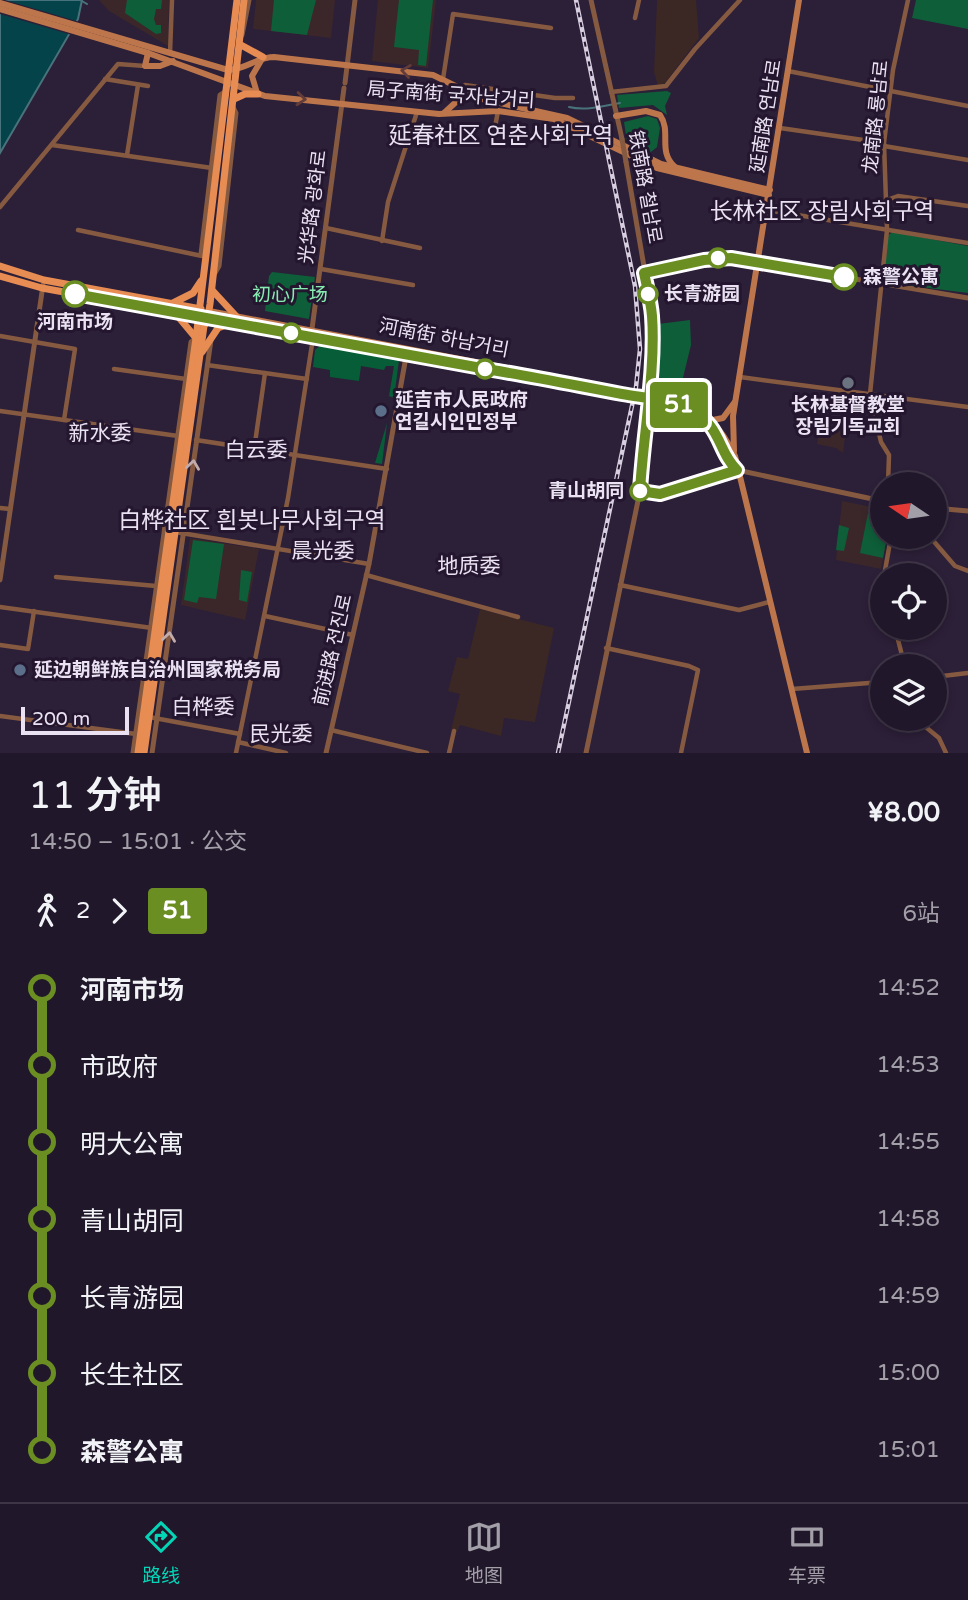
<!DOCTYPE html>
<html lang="zh">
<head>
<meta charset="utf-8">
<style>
  :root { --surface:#21172a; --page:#292032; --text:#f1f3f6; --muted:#a29fa8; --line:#3e3647; --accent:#03d5b6 }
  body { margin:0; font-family:"Varela Round","Noto Sans SC","Noto Sans KR",sans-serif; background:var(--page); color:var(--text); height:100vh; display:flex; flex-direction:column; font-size:26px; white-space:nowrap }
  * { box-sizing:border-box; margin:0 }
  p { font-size:23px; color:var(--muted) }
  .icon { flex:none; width:38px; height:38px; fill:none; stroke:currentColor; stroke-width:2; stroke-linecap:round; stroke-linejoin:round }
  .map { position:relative; height:753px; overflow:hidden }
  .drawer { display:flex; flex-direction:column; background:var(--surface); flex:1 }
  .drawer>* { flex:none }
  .badge { padding:0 14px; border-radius:5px; font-size:24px; line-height:46px }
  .needle { width:46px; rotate:283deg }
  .buttons { position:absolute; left:870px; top:472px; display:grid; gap:14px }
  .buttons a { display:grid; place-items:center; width:77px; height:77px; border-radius:50%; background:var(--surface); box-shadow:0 4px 10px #0003,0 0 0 2px var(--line); font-size:35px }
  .scale { position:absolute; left:21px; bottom:18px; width:108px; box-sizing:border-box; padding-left:7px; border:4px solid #eae2f3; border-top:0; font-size:19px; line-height:24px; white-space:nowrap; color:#eae2f3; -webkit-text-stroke:5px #23162e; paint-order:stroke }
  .map>.badge { position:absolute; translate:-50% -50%; box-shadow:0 0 0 4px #fff }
  .legs { display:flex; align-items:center; gap:10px; height:77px; padding:0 28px; font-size:23px }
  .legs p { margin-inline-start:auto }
  .headline { display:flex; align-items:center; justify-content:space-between; height:119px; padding:0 28px }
  h1 { font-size:38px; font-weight:600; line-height:52px }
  ul { padding:0 28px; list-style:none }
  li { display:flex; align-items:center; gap:24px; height:77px; font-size:26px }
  li i { display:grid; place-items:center; width:10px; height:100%; margin:0 9px; background:currentColor }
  li i::after { content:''; width:18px; height:18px; margin:-9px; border:5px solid; border-radius:50%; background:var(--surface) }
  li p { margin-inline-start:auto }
  li:first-child i { background:linear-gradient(#0000 50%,currentColor 0) }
  li:last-child i { background:linear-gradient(currentColor 50%,#0000 0) }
  .tab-bar { display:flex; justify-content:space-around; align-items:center; height:98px; border-top:2px solid var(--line); background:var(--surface); font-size:19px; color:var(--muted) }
  .tab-bar a { display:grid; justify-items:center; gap:4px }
  .tab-bar .selected { color:var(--accent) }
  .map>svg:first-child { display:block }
  .industrial { fill:#3b2825 }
  .education { fill:#3b272a }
  .green { fill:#0e5e39 }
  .forest { fill:#075d37 }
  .water { fill:#044349; stroke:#49737c; stroke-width:2 }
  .pier { fill:#2c1f38 }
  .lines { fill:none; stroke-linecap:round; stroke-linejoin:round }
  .stream { stroke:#49737c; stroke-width:2 }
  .minor { stroke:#865a40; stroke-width:4.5 }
  .tertiary { stroke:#865a40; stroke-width:5 }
  .secondary { stroke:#bd764b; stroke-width:6 }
  .primary { stroke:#e78c52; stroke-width:7 }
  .rail-casing { stroke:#d7cee0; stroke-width:4.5 }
  .rail { stroke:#23162e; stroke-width:2; stroke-dasharray:5; stroke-linecap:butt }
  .tertiary-bridge { stroke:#865a40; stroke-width:5 }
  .oneway { stroke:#613c3a }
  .oneway2 { stroke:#c2acab }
  .line-1-casing { stroke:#fff; stroke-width:16 }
  .line-1 { stroke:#6b8e23; stroke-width:10 }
  .stop-1-dot { fill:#fff; stroke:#6b8e23; stroke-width:3.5 }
  .worship-dot { fill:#6b7280; stroke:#23162e; stroke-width:2.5 }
  .service-dot { fill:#5c6f8a; stroke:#23162e; stroke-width:2.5 }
  .labels { text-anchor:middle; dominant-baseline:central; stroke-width:6; stroke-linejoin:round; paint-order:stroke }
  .street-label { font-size:19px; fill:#eae2f3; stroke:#23162e }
  .stop-label { font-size:19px; font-weight:bold; fill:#eae2f3; stroke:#23162e; text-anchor:start }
  .park-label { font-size:19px; fill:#86ecb1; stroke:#23162e }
  .poi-label { font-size:19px; font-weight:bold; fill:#eae2f3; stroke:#23162e; text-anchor:start }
  .neighbourhood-label { font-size:21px; fill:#eae2f3; stroke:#23162e }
  .quarter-label { font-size:23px; fill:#eae2f3; stroke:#23162e }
</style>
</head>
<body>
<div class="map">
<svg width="968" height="753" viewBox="0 0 968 753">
  <rect width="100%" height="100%" fill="#2c1f38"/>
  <g class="industrial">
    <path d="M657,0H696L699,38L665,83L658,86L654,72Z"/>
    <path d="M480,609L554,628L535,722L504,718L501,736L460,725L457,732L451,730L460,694L448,691L457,657L468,659Z"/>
  </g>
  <g class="education">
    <path d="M99,0H169L168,46L109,11Z"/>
    <path d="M256,0H335L331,38L253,29Z"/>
    <path d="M378,0H436L428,68L372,61Z"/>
    <path d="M820,426L846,429L843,453L836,448L817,444Z"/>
    <path d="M842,501L882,509V537H887L881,569L836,560Z"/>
    <path d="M190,538L259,549L245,620L181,605Z"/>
  </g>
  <g class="green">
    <path d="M127,0H162L161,9H156L154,19L156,25H161V33L156,34L125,13Z"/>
    <path d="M274,0H316L307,35L271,31Z"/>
    <path d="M399,0H433L426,66L418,65L419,50L394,47Z"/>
    <path d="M916,0H968V29L912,18Z"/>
    <path d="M667,91L671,93L665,106L667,115L653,105L619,108L617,95Z"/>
    <path d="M648,116L657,119L660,128L657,147L651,152L627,141L624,122Z"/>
    <path d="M893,232L968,246V293L889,283L884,277L888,235Z"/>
    <path d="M272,272L315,277L309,319L265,311L269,276Z"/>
    <path d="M690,320L691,345L680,390L653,383L658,324Z"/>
    <path d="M868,513L882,516V537H887L883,558L860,553Z"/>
    <path d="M839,525L849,528L844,551L836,550Z"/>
    <path d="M193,540L224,544L216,599L199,597L197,603L184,600Z"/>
    <path d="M241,570L252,572L247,602L239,600Z"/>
  </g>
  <g class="forest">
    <path d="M320,346L399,360L394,398L389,396L394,366H386L384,370L361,366L359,381L330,377V370L313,367L315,350Z"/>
    <path d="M387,423L382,464L375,463Z"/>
  </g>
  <path class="water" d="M0,0H82L78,19L0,153Z"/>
  <path class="pier" d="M0,0H5L80,22L72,35L0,14Z"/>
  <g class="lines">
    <g class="stream">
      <path d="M80,0L87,4"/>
      <path d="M569,107C586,111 603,106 620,103"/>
    </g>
    <g class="minor">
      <path d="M635,18L639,0"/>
      <path d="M170,53L172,0"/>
      <path d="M788,71L968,106"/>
      <path d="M105,79L148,86"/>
      <path d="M443,79L453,14L551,28"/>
      <path d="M465,85L555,98H573"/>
      <path d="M611,92L666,86L695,49L740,0"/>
      <path d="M495,127L498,111"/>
      <path d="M780,128L884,143"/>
      <path d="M52,145L212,168"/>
      <path d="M884,146L968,160"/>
      <path d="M127,155L138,85"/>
      <path d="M884,201L898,196L968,206"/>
      <path d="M0,207L118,64L145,66"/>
      <path d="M767,210L968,243"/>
      <path d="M326,228L420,248"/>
      <path d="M78,230L202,256"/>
      <path d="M382,241L388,202L417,112"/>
      <path d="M321,269L413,285"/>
      <path d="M0,336L75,349L64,420"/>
      <path d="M207,365L307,379"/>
      <path d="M114,369L186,379"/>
      <path d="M740,377L968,407"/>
      <path d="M0,411L178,436"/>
      <path d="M196,440L387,469"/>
      <path d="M254,450L265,373"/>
      <path d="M888,485L889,455L881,442L870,394L887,230L884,143L893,70L908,0"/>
      <path d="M0,508L10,509"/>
      <path d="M175,532L369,564"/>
      <path d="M930,537L955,566L968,571"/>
      <path d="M366,575L518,617"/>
      <path d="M884,576L891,537"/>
      <path d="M56,577L156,586"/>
      <path d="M620,585L739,610L769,602"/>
      <path d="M0,607L152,628"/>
      <path d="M265,616L353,635"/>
      <path d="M895,628L905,667"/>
      <path d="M0,645L28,649L34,611"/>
      <path d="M606,648L689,666L698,670L681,753"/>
      <path d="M934,677L968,673"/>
      <path d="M792,689L882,682"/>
      <path d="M0,716L136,734"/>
      <path d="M149,717L240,734"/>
      <path d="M916,719L939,738L946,753"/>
      <path d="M331,730L427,753"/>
      <path d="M238,742L286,753"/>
      <path d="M236,753L288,498L313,338"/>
      <path d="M449,753L454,731"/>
    </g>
    <g class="tertiary">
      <path d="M591,0L622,139"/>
      <path d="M242,35L249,0"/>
      <path d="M345,83L355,0"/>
      <path d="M626,162L652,313L648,389"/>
      <path d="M206,257L201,254L220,95L226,91"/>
      <path d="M215,273L219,266L236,113L233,107"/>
      <path d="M644,273L703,260L731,258L968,298"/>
      <path d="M312,329L344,88"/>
      <path d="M640,491L660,493L737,470L882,501"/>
      <path d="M934,508L968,511"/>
      <path d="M0,580L43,285"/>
      <path d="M133,753L191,342L196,338"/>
      <path d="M152,753L211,340"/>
      <path d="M326,753L369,564L407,351"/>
      <path d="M586,753L640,491L647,406"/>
    </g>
    <g class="secondary">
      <path d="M0,3L228,70C245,70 257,57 274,57L433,75L482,99L567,118L661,164L770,190"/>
      <path d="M0,9L148,53L265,96L439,114L498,111L554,119L657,168L769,195"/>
      <path d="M148,53L145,66H160L173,61"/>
      <path d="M257,93L252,76L262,59"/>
      <path d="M444,113L456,102V94L452,86"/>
      <path d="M616,116L646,111L660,115C672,132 657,151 675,167"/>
      <path d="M209,311L675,400C706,410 721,428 735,456L807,753"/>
      <path d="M208,319L549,380"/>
      <path d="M702,417L718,436L735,468"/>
      <path d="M713,420L723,418L734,403"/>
      <path d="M734,451L733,416L799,0"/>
    </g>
    <g class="primary">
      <path d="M241,45L263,57"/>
      <path d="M234,99L245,94H258"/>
      <path d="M0,266L44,280L201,309"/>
      <path d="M0,276L42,288L200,317"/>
      <path d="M212,290L236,316"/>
      <path d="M173,303L193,293L201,281"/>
      <path d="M176,314L196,338"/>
      <path d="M202,352L218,328L232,323"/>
      <path d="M138,753L196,338L237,0"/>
      <path d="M144,753L204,326L207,322L210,304L244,0"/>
    </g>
    <defs>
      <path id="rail" d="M558,753L636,387L640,349L635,286L576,0"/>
    </defs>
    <use href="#rail" class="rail-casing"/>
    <use href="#rail" class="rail"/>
    <g class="tertiary-bridge">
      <path d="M622,139L626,162"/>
      <path d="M647,406L648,389"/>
    </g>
  </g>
  <defs><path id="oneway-chevron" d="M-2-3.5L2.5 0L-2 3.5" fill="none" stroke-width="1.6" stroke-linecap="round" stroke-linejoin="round" transform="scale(1.75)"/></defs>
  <g class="oneway">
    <use href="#oneway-chevron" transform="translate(406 71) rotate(-172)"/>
    <use href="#oneway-chevron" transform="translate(301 99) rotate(5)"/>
  </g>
  <g class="oneway2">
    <use href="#oneway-chevron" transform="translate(193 465) rotate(-82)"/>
    <use href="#oneway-chevron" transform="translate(169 637) rotate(-82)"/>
  </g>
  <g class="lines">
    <defs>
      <path id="line-1" d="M75,294C214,318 353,346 492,370C535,377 579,386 622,394C644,398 669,399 689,409C722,425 717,451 737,470L660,494L640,491C643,436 656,369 652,316C651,302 647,287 644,273L704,260L731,258L844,277"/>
    </defs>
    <use href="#line-1" class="line-1-casing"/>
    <use href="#line-1" class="line-1"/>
  </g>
  <g class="stop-1-dot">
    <circle cx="718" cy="258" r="9"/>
    <circle cx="844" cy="277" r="12"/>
    <circle cx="75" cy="294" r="12"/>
    <circle cx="648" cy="294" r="9"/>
    <circle cx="291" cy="333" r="9"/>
    <circle cx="485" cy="369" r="9"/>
    <circle cx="640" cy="491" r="9"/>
  </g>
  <circle class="worship-dot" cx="848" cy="383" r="7"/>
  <g class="service-dot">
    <circle cx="381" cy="411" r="7"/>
    <circle cx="20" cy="670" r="7"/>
  </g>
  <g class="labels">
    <g class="street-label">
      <text transform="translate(451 95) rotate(4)">局子南街 국자남거리</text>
      <text transform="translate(766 116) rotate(-81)">延南路 연남로</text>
      <text transform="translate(876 117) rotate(-84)">龙南路 룡남로</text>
      <text transform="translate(645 187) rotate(80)">铁南路 철남로</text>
      <text transform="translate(313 207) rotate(-83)">光华路 광화로</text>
      <text transform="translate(444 338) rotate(11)">河南街 하남거리</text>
      <text transform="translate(333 650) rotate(-77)">前进路 전진로</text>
    </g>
    <g class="stop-label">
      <text x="863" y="277">森警公寓</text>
      <text x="664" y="294">长青游园</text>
      <text x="75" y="322" text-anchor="middle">河南市场</text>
      <text x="624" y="491" text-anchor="end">青山胡同</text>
    </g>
    <g class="park-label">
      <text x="290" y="295">初心广场</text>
    </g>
    <g class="poi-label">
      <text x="395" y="400">延吉市人民政府<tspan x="395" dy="22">연길시인민정부</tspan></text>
      <text x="848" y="405" text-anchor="middle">长林基督教堂<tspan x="848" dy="22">장림기독교회</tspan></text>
      <text x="34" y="670">延边朝鲜族自治州国家税务局</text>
    </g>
    <g class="neighbourhood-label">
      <text x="100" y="433">新水委</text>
      <text x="256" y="450">白云委</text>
      <text x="323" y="551">晨光委</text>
      <text x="469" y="566">地质委</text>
      <text x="203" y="707">白桦委</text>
      <text x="281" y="734">民光委</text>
    </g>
    <g class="quarter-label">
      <text x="501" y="136">延春社区 연춘사회구역</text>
      <text x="822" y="212">长林社区 장림사회구역</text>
      <text x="252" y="521">白桦社区 흰봇나무사회구역</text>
    </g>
  </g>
</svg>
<div class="buttons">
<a><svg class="needle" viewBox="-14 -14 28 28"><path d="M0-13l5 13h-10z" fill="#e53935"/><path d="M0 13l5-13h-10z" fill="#a29fa8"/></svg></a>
<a><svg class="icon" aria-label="locate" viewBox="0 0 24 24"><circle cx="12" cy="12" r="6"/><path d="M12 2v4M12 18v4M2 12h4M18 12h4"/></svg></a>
<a><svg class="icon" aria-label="layers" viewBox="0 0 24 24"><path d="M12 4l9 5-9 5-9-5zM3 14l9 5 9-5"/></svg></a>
</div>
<div class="scale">200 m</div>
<b class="badge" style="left:679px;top:405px;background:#6b8e23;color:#fff">51</b>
</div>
<section class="drawer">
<div class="headline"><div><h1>11 分钟</h1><p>14:50 – 15:01 · 公交</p></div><b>¥8.00</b></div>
<div class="legs"><svg class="icon" aria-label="walk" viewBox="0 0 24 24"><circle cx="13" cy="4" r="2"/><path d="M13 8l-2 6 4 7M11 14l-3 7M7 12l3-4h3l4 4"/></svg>2<svg class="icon" aria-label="forward" viewBox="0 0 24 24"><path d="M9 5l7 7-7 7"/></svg><b class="badge" style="background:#6b8e23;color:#fff">51</b><p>6站</p></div>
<ul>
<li><i style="color:#6b8e23"></i><b>河南市场</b><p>14:52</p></li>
<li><i style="color:#6b8e23"></i><span>市政府</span><p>14:53</p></li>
<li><i style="color:#6b8e23"></i><span>明大公寓</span><p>14:55</p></li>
<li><i style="color:#6b8e23"></i><span>青山胡同</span><p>14:58</p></li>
<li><i style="color:#6b8e23"></i><span>长青游园</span><p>14:59</p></li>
<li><i style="color:#6b8e23"></i><span>长生社区</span><p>15:00</p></li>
<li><i style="color:#6b8e23"></i><b>森警公寓</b><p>15:01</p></li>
</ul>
</section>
<nav class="tab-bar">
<a class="selected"><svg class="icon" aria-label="directions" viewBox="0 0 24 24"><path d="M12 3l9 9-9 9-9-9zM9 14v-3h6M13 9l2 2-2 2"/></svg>路线</a>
<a><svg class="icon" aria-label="map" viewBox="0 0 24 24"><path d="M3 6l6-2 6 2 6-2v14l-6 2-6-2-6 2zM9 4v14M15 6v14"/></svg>地图</a>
<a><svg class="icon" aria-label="tickets" viewBox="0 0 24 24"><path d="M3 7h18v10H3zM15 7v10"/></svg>车票</a>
</nav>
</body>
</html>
